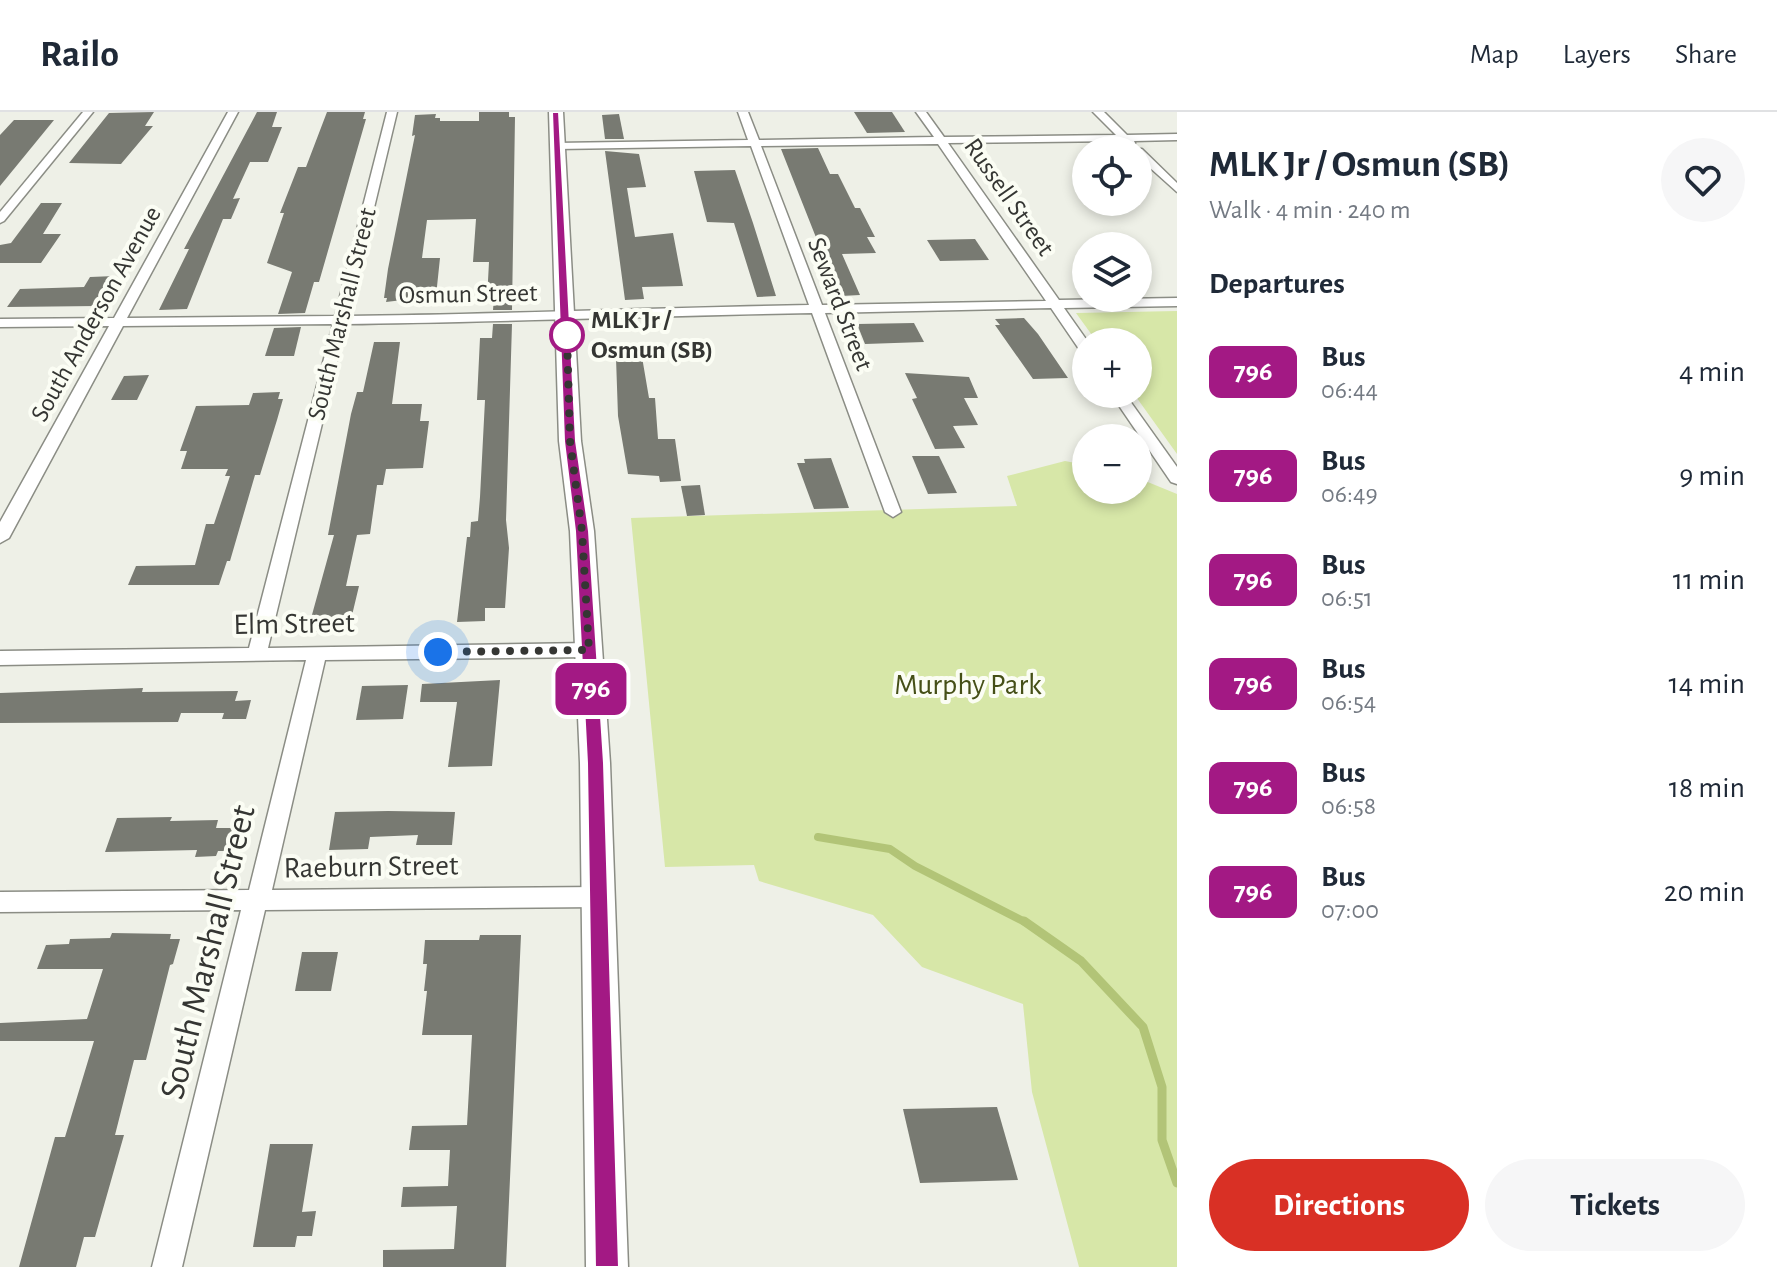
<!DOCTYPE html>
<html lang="en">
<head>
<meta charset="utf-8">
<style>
  :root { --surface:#fff; --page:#f6f6f7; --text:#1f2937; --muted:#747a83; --line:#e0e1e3; --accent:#d93025 }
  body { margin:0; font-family:"Alegreya Sans",sans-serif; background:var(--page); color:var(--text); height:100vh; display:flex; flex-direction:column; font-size:30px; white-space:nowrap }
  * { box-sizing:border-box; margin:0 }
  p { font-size:26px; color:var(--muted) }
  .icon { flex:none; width:44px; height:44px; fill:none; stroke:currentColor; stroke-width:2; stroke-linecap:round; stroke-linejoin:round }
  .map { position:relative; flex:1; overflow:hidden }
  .drawer { display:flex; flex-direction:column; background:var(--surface); width:600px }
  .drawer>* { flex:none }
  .badge { padding:0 16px; border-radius:12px; font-size:28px; line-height:52px }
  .fabs { position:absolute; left:1072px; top:24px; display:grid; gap:16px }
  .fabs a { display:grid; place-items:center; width:80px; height:80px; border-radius:50%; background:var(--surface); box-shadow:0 4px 12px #0003; font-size:40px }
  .you { position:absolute; width:40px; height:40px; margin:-20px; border:6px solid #fff; border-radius:50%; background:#1a73e8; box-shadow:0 0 0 12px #1a73e833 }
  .map>.badge { position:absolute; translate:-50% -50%; box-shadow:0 0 0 4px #fff }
  h2 { padding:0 32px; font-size:30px; line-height:72px }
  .round { display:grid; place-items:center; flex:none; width:84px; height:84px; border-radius:42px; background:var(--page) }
  .overview { display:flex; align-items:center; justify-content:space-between; height:136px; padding:0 32px }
  h1 { font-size:38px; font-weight:700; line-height:60px }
  .action { display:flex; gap:16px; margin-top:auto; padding:16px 32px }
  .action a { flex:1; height:92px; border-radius:48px; background:var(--accent); color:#fff; font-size:32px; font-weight:700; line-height:92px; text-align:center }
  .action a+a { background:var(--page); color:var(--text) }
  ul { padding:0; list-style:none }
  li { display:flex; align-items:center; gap:24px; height:104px; padding:0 32px }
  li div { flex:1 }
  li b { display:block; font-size:30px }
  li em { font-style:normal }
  li .badge { min-width:88px; font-weight:700; text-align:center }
  header { display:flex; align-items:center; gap:48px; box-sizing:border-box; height:112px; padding:0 40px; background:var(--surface); border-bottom:2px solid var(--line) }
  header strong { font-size:38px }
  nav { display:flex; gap:44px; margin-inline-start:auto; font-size:28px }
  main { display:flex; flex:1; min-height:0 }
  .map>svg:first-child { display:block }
  .green { fill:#d7e7a8 }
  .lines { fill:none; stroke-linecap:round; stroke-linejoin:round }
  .stream-far1 { stroke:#b2c477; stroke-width:8 }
  .stream { stroke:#b2c477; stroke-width:9 }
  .building { fill:#787a72 }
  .street-casing { stroke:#8b8d85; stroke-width:3 }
  .secondary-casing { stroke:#8b8d85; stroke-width:3 }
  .street { fill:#fff; fill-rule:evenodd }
  .secondary { fill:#fff; fill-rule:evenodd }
  .line { fill:#a31984; stroke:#fff; stroke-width:2 }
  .walk { stroke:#353633; stroke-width:8; stroke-dasharray:0 14.4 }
  .stop-dot { fill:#fff; stroke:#a31984; stroke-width:4 }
  .labels { text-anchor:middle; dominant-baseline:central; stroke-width:8; stroke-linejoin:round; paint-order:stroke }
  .far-street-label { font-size:26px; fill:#353633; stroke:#fbfdf4 }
  .far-stop-label { font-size:26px; font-weight:bold; fill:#353633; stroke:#fbfdf4; text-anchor:start }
  .street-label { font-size:30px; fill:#353633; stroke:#fbfdf4 }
  .park-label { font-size:30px; fill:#454f17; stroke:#fbfdf4 }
  .near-street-label { font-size:36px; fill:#353633; stroke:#fbfdf4 }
</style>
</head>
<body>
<header>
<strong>Railo</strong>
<nav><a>Map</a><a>Layers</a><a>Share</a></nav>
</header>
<main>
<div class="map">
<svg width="1177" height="1155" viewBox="0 0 1177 1155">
  <rect width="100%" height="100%" fill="#eef0e7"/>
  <g class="green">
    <path d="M1177,199V342L1134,282H1138V230H1097L1076,201Z"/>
    <path d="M1065,349L1086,353V378H1138V366L1177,382V1155H1079L1032,980L1023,892L922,855L873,803L759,769L754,753L665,755L631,406L1017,394L1007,364Z"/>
  </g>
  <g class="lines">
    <path class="stream-far1" d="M818,725L890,737L915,754L1027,811"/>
    <path class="stream" d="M1024,809L1081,849L1143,915L1162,975V1028L1177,1071"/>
  </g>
  <g class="building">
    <path d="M154,0L145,14H153L121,52L69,51L109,1Z"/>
    <path d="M257,0H277L272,15H282L268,50H250L233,87L240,86L231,107H223L187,197L159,198L189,137H184Z"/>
    <path d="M327,0H365L363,7H366L319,170H314L305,201L278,202L292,160L267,151L284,101H280L298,55H306Z"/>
    <path d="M479,0H509V5H515L512,198H493L494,186L487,187L489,150H473L476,107L427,108L422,146H440L436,184L386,190L387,186H384L388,157L415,23L412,24L415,3L436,2L435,6H440V9H479Z"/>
    <path d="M854,0H892L905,20L867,21Z"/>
    <path d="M619,2L624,27H605L602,3Z"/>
    <path d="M14,8H54L0,74V23Z"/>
    <path d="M818,36L830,62H838L855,96H860L875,125H867L876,141L842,142L860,183L841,184L838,181L781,37Z"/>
    <path d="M605,39L639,42L646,75L627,76L635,125L673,121L683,174L642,175L644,187L625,188Z"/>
    <path d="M735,58L753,111L776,184L757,185L734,111L707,110L694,59Z"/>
    <path d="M41,91H62L43,122H61L41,151H0V133L11,131Z"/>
    <path d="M975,127L989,148L940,149L927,128Z"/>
    <path d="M115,164L97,194L7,195L20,177L84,175L90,165Z"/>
    <path d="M1024,206L1038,222L1068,266L1033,267L995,213H1000L995,207Z"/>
    <path d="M914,211L924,230L865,232L857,212Z"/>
    <path d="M493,212H512L506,408L509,436L505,496H485V509L457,510L467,425H470L471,410L478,409L480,385L485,288H477L480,226H492Z"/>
    <path d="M301,215L294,244H265L274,216Z"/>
    <path d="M374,230H400L392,292H422L420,309H429L423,356L386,357L383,373H377L370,422L357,423L346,474H359L348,520H315L318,510H310L334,423H328L351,302L357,280H363Z"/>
    <path d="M642,245L649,286H655L658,327H675L681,369L660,370L659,364L628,362L618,304L616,246Z"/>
    <path d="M905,261L969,265L978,286H964L978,313L953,314L965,336L935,337L912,287L917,286Z"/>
    <path d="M149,263L137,288H111L124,264Z"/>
    <path d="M280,280L278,287H283L277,308L260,363H255L230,449H227L219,473H128L136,454L195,453L206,412H214L230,364H225L228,357H181L187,339H180L196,294L249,293L253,281Z"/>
    <path d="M912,344H939L957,381L928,382Z"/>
    <path d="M831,346L849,396L814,397L797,351H805L804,347Z"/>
    <path d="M700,373L705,403L687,404L681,374Z"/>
    <path d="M500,568L492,654L448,655L457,590H420L422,572Z"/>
    <path d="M408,573L403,607L356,608L362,574Z"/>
    <path d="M143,576L142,580L238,579L235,589L251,588L246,607H222L224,601H181L178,610L0,611V581Z"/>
    <path d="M388,699L455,700L452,733H416L418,723L370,725L368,737L329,738L335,700Z"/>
    <path d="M172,705L170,709L218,708L216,716H233L227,739H218L216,744L195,745L197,738L105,740L117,706Z"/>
    <path d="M112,821L171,822L170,827H180L173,852L170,853L146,948H134L115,1023H124L95,1125H84L76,1155H19L55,1025H65L94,929H0V911L87,907L103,857H37L46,833L69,832L70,827L110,826Z"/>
    <path d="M480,823H521L506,1155H383V1138L454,1137L457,1094L401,1095L403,1075L448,1074L450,1038H409L412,1014L467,1013L472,923H422L427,879H424L427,852H423L425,828H479Z"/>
    <path d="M302,840H338L331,879H295Z"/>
    <path d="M997,995L1018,1068L920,1071L903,997Z"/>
    <path d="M270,1032H313L302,1100L316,1099L312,1124H297L295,1135H253Z"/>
  </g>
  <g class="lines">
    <defs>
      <g id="street">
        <path d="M83,0H93L4,109L0,111V100Z"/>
        <path d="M228,0H238L127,206L335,204L387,0H397L348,204C502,202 655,196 809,193L751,34L557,37L552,34L557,31L748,28L738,0H748L759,28L934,25L916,0H926L944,25L1116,23L1093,0H1104L1127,23L1177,22V28L1134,29L1135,31L1130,34L1122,29L948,31L1059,188L1177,186V194L1064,196L1088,230L1086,241L1081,240L1051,196L825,201L901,400L893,405L885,400L812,201C656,204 501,210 346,212L268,536L589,531L599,538L589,545L325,548L272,778L600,775L608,778L612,785L608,792L600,795L265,798L182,1155H152L241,798L0,800V780L249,778L306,548L0,553V539L249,536L333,212L123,214L9,426L0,431V410L109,214L0,215V207L114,206ZM938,32L1046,189L822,193L761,34Z"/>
        <path d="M1134,37H1142L1177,71V80L1138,45V38Z"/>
        <path d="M1111,282H1125L1177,355V372L1171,370Z"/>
      </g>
      <path id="secondary" d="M549,0H563L581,329L594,419L610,651L628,1155H586L580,651L570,419L559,329Z"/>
    </defs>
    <use href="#street" class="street-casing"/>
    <use href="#secondary" class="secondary-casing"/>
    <use href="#street" class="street"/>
    <use href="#secondary" class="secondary"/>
  </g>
  <path class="line" d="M552,0H559L576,329L589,419L604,651L619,1155H595L587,651L575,419L564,329Z"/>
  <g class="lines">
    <path class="walk" d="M438,540L589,538L582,419L570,329L567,223"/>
  </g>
  <circle class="stop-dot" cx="567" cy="223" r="16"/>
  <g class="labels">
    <g class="far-street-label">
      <text transform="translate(1009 85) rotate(55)">Russell Street</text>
      <text transform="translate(468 182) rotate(-1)">Osmun Street</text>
      <text transform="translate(840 192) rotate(69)">Seward Street</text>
      <text transform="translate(96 202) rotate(-61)">South Anderson Avenue</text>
      <text transform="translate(342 202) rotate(-76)">South Marshall Street</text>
    </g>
    <g class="far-stop-label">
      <text x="591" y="208">MLK Jr /<tspan x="591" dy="30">Osmun (SB)</tspan></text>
    </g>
    <g class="street-label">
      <text transform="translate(294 512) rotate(-1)">Elm Street</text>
      <text transform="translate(371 755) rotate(-1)">Raeburn Street</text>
    </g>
    <g class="park-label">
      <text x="968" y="573">Murphy Park</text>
    </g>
    <g class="near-street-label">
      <text transform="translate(208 840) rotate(-76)">South Marshall Street</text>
    </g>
  </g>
</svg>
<div class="fabs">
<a><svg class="icon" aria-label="locate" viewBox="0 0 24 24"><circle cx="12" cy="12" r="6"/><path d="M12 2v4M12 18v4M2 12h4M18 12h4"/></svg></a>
<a><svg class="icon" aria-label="layers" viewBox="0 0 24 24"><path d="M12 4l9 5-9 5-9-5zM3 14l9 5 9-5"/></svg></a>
<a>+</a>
<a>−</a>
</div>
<div class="you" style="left:438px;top:540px"></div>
<b class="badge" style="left:591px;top:577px;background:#a31984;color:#fff">796</b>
</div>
<section class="drawer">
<div class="overview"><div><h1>MLK Jr / Osmun (SB)</h1><p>Walk · 4 min · 240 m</p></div><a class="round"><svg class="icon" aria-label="heart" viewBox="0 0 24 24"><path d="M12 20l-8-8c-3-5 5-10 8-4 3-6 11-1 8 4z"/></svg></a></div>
<h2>Departures</h2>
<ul>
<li><span class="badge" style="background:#a31984;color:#fff">796</span><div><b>Bus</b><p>06:44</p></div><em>4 min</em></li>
<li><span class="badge" style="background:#a31984;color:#fff">796</span><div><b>Bus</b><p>06:49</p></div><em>9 min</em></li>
<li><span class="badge" style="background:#a31984;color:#fff">796</span><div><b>Bus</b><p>06:51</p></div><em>11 min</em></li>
<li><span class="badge" style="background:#a31984;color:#fff">796</span><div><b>Bus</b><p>06:54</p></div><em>14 min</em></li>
<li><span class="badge" style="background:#a31984;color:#fff">796</span><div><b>Bus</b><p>06:58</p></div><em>18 min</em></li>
<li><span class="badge" style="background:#a31984;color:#fff">796</span><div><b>Bus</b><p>07:00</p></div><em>20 min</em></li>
</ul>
<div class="action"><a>Directions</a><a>Tickets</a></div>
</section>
</main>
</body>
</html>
